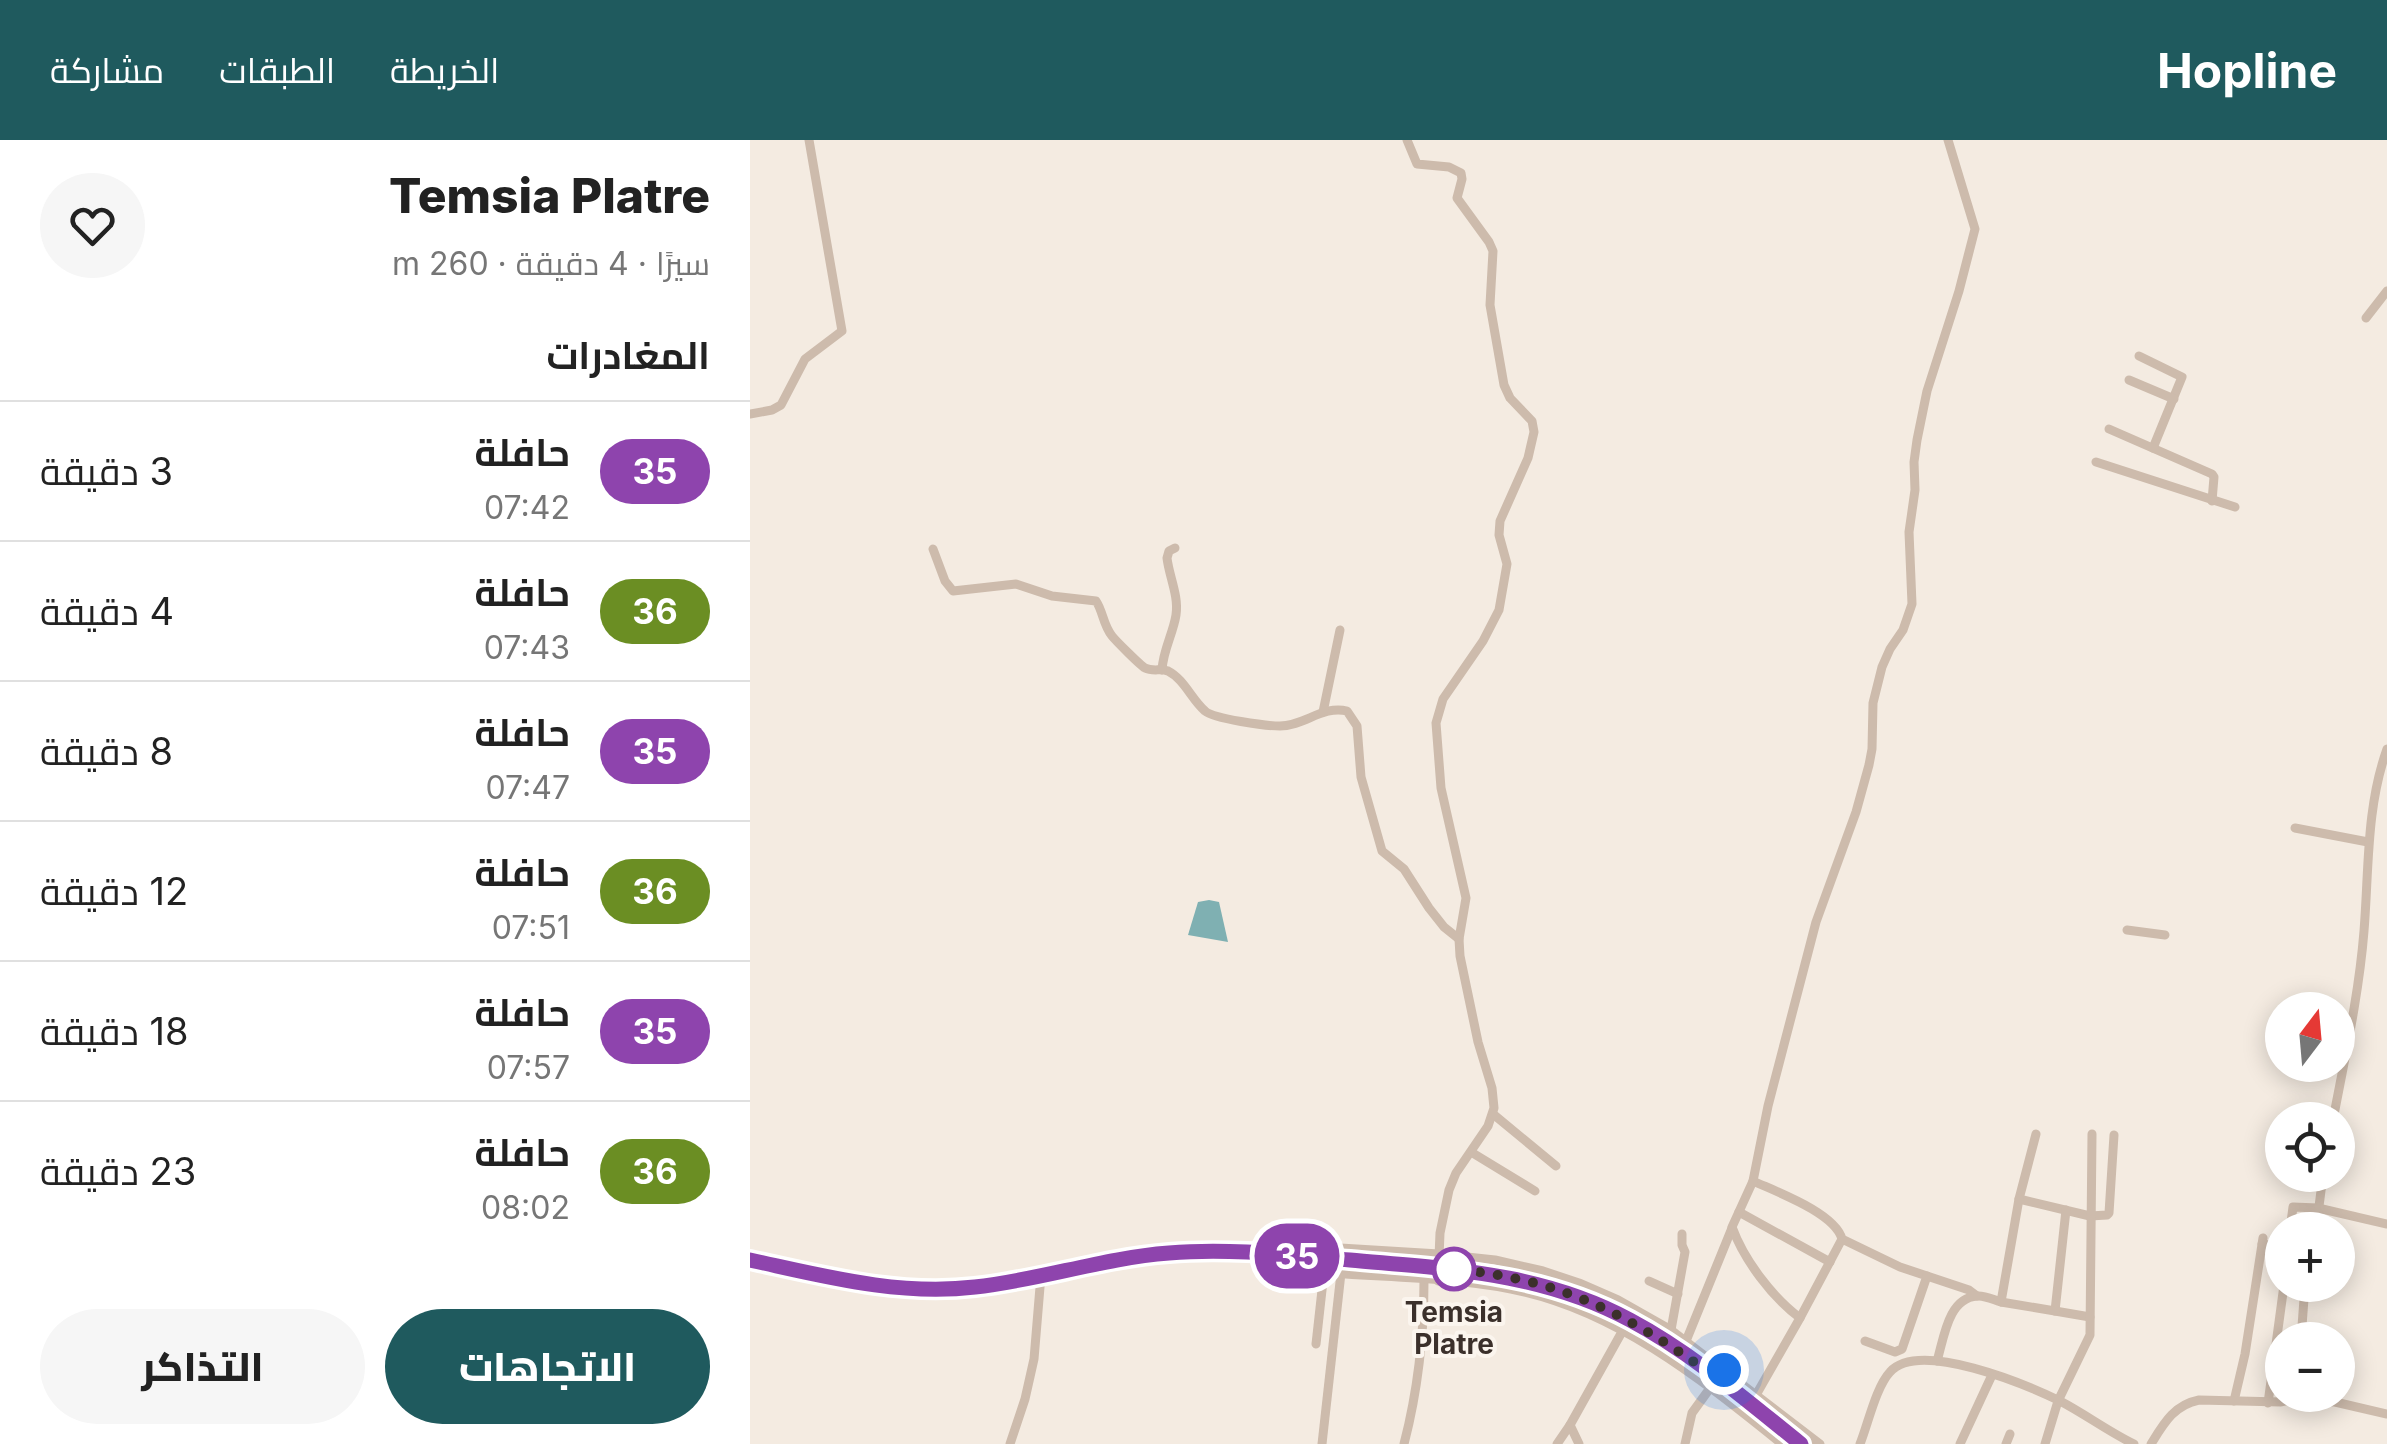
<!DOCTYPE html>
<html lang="ar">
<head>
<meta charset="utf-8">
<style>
  :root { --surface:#fff; --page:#f6f6f6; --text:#222; --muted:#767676; --line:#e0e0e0; --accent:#1f5a5e }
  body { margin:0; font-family:Inter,Cairo,sans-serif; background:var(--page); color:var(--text); direction:rtl; height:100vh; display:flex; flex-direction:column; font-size:38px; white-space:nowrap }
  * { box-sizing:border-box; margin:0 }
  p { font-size:32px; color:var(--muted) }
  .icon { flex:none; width:55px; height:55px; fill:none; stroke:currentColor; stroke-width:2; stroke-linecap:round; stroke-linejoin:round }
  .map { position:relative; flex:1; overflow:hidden; direction:ltr }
  .side { display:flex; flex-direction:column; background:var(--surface); width:750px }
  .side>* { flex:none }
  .badge { padding:0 20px; border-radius:32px; font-size:35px; line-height:65px }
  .needle { width:65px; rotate:16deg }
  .tools { position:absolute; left:1515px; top:852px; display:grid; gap:20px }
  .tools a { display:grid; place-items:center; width:90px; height:90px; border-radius:50%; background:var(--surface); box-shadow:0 5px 25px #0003; font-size:50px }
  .you { position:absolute; width:50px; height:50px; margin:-25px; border:8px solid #fff; border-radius:50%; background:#1a73e8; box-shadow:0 0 0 15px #1a73e833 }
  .map>.badge { position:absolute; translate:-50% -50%; box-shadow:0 0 0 5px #fff }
  h2 { padding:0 40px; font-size:38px; line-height:90px }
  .round { display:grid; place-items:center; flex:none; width:105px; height:105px; border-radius:52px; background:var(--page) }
  .summary { display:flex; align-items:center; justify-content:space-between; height:170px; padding:0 40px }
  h1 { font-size:48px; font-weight:800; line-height:75px }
  .cta { display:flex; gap:20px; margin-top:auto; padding:20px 40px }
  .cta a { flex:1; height:115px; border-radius:60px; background:var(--accent); color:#fff; font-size:40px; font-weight:800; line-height:115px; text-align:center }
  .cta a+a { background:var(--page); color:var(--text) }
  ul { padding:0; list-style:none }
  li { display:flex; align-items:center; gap:30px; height:140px; padding:0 40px; border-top:2px solid var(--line) }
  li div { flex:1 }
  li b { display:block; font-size:38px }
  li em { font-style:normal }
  li .badge { min-width:110px; font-weight:700; text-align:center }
  header { display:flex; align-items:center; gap:60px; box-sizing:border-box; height:140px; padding:0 50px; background:var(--accent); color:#fff }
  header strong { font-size:48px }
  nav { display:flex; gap:55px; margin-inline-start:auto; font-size:35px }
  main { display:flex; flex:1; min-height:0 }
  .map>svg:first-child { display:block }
  .water { fill:#7fb0b2 }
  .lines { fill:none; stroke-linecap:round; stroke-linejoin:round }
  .minor { stroke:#cdbbac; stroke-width:9 }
  .major { stroke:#7d675c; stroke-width:11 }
  .line-casing { stroke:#fff; stroke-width:22 }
  .line { stroke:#8e44ad; stroke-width:15 }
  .walk { stroke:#3b302b; stroke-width:10; stroke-dasharray:0 18 }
  .stop-dot { fill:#fff; stroke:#8e44ad; stroke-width:5 }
  .labels { text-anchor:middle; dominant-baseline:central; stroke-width:8; stroke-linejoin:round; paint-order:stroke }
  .stop-label { font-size:28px; font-weight:bold; fill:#3b302b; stroke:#fbf5ee }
</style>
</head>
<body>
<header>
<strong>Hopline</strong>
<nav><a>الخريطة</a><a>الطبقات</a><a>مشاركة</a></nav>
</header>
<main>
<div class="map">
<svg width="1637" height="1304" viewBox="0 0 1637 1304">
  <rect width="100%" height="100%" fill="#f4ebe1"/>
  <path class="water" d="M459,760L469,762L478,802L438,795L448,762Z"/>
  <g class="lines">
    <g class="minor">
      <path d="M657,0L667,24L699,27L711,33L712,39L707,58L739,102L743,111L740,165L754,245L760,258L782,281L784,292L778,318L750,381L749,395L757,424L749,470L733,501L693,559L686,583L691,648L716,758L709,799L710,816L728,902L742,948L744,968L738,986L706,1033L699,1050L690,1093L688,1141"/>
      <path d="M1616,178L1637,151"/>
      <path d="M1389,216L1432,237L1403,308"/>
      <path d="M1379,240L1424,259"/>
      <path d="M0,274L22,270L31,265L55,219L92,191L59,0"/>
      <path d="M1359,289L1462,334L1464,337L1462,361"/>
      <path d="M1346,322L1485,367"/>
      <path d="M183,409L195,441L203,451L266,444L302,456L346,461C353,471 353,485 362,496C366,501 390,525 395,528C403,532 411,528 418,531C434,539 442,560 455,571C464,579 517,586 530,586C554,586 573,565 597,571L607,586L611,637L632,711L654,729L679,768L694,787L709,799"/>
      <path d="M412,530C413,510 423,494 426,475C429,456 419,436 417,418L419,411L425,408"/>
      <path d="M573,572L590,490"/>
      <path d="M1545,688L1618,702"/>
      <path d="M1377,790L1415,795"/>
      <path d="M743,974L806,1026"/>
      <path d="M1583,980C1595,917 1609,854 1614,791C1619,729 1616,668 1637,609"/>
      <path d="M1286,994L1269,1059L1340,1076L1357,1075L1359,1073L1364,995"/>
      <path d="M721,1012L785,1051"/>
      <path d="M1003,1041C1027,1052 1085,1073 1092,1099L1150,1127L1177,1136L1152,1209L1145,1212L1115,1201"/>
      <path d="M1316,1070L1305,1171L1340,1177"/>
      <path d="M989,1072L1080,1122"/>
      <path d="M1540,1090L1543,1067L1568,1068L1637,1084"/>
      <path d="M1566,1090L1573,1035"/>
      <path d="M1512,1104L1532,1107"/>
      <path d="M1177,1136L1219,1150L1227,1156"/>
      <path d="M899,1141L928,1154"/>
      <path d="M1251,1162L1305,1171"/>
      <path d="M1050,1178L1092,1099"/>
      <path d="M921,1190L935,1112L932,1105V1094"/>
      <path d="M1551,1200L1555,1145"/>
      <path d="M936,1201L982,1088"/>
      <path d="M566,1204L574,1132"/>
      <path d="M1187,1221C1194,1198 1198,1158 1227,1156C1234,1155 1244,1160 1251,1162L1269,1059"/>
      <path d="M1006,1255L1050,1178C1022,1157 994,1120 982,1087L1003,1041L1018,966L1066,782L1106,672L1119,625L1122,609L1123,563L1132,527L1140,509L1153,490L1162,464L1159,392L1165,350L1164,322L1167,300L1177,251L1209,151L1225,89L1198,0"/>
      <path d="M1539,1260L1585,1262L1637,1274"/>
      <path d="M1484,1261L1495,1214L1513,1098"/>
      <path d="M1518,1263L1534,1145"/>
      <path d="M260,1304L275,1259L284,1219L291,1135"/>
      <path d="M572,1304L591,1133"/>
      <path d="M654,1304C668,1250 674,1196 674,1140"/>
      <path d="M807,1304L820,1285"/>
      <path d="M829,1304L820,1285L873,1190"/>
      <path d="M935,1304L942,1273L963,1244"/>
      <path d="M1032,1304C951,1239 865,1169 761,1149C688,1135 613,1138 539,1129L530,1125L516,1113L541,1105L689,1114L745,1120L793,1131L829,1143L868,1160L921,1190L1070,1304"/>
      <path d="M1110,1304C1118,1284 1126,1247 1140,1232C1169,1199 1277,1245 1310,1261C1335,1274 1359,1292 1384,1304"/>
      <path d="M1210,1304L1242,1235"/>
      <path d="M1256,1304L1260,1294"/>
      <path d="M1295,1304L1308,1261L1340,1195L1342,994"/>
      <path d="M1401,1304C1414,1283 1424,1265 1449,1260L1531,1262L1539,1260L1542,1255"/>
    </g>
    <path class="major" d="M0,1120C74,1136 148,1156 225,1147C282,1141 338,1122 396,1115C464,1107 532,1114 600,1120C700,1129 789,1131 879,1180C941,1213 996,1261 1051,1304"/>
  </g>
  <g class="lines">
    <defs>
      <path id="line" d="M0,1120C74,1136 148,1156 225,1147C290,1140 353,1118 419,1113C479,1108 540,1115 600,1120C698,1129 791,1132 880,1180C942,1213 996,1260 1051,1304"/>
    </defs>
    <use href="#line" class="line-casing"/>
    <use href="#line" class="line"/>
    <path class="walk" d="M704,1129H699C812,1138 877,1174 967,1238L974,1230"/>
  </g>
  <circle class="stop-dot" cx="704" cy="1129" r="20"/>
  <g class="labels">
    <g class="stop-label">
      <text x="704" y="1172">Temsia<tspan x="704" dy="32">Platre</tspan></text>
    </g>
  </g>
</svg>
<div class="tools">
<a><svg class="needle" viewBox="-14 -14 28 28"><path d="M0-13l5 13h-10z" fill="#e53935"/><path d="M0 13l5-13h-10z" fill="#767676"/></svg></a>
<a><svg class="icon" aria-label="locate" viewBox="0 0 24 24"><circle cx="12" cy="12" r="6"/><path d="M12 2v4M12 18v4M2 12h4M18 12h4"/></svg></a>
<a>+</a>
<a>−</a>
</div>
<div class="you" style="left:974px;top:1230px"></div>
<b class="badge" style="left:547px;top:1116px;background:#8e44ad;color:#fff">35</b>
</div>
<section class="side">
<div class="summary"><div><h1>Temsia Platre</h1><p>سيرًا · 4 دقيقة · 260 m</p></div><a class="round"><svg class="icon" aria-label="heart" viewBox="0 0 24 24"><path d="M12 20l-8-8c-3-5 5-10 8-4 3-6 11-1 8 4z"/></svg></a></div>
<h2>المغادرات</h2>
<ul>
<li><span class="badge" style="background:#8e44ad;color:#fff">35</span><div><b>حافلة</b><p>07:42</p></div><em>3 دقيقة</em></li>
<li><span class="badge" style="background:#6b8e23;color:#fff">36</span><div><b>حافلة</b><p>07:43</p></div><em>4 دقيقة</em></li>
<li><span class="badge" style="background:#8e44ad;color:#fff">35</span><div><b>حافلة</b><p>07:47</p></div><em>8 دقيقة</em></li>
<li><span class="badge" style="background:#6b8e23;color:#fff">36</span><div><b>حافلة</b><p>07:51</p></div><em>12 دقيقة</em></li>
<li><span class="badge" style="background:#8e44ad;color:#fff">35</span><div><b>حافلة</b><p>07:57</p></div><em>18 دقيقة</em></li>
<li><span class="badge" style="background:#6b8e23;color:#fff">36</span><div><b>حافلة</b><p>08:02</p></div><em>23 دقيقة</em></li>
</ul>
<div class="cta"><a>الاتجاهات</a><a>التذاكر</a></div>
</section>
</main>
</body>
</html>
